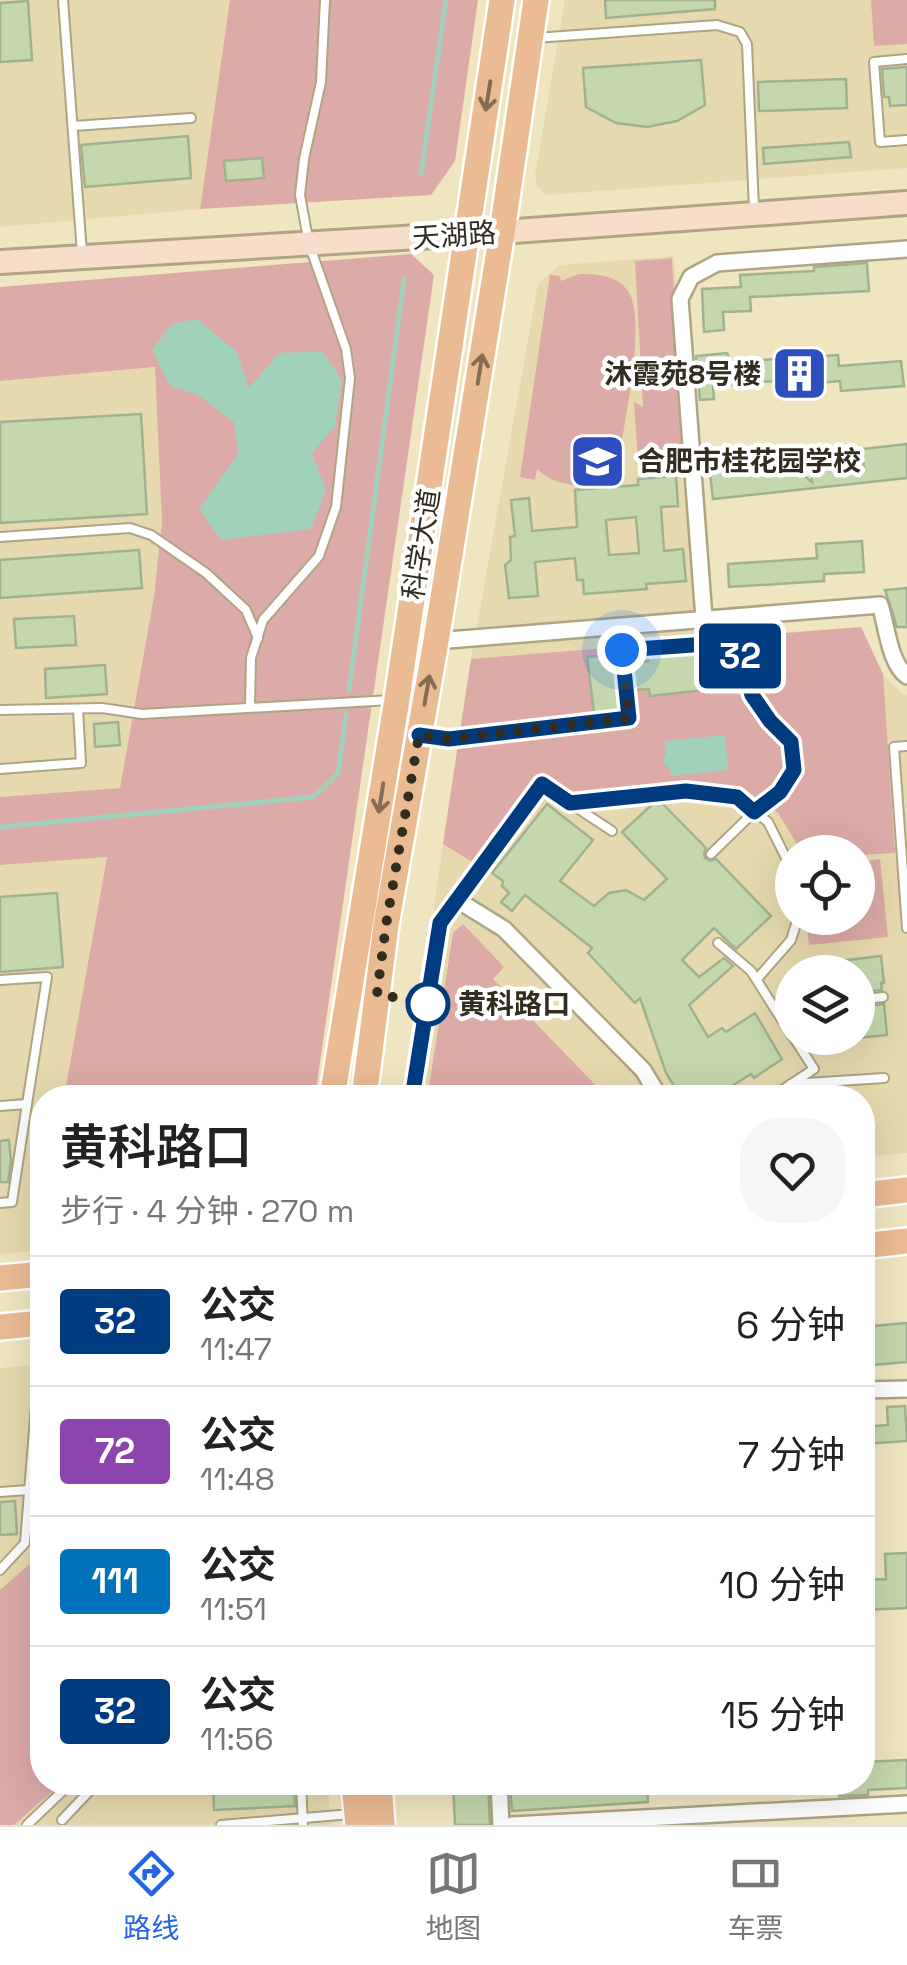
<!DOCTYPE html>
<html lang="zh">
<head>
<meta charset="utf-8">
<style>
  :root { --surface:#fff; --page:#f6f6f6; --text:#222; --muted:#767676; --line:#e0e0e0; --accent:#2563eb }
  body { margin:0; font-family:"Space Grotesk","Noto Sans SC",sans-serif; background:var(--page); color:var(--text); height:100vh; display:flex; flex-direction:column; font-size:38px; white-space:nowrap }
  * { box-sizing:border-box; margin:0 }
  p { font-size:32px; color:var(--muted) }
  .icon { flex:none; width:55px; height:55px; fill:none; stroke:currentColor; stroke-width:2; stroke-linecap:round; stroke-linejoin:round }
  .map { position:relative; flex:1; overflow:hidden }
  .drawer { position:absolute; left:30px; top:1085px; width:845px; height:710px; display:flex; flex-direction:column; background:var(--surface); border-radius:40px; box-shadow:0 10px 40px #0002 }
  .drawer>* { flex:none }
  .badge { padding:0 20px; border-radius:8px; font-size:35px; line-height:65px }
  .fabs { position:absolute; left:775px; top:835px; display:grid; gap:20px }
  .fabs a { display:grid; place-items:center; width:100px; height:100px; border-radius:50%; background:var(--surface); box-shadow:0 10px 40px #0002; font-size:50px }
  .you { position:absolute; width:50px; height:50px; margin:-25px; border:8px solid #fff; border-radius:50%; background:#1a73e8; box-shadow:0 0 0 15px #1a73e833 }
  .map>.badge { position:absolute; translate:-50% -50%; box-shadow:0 0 0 5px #fff }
  .round { display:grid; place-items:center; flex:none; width:105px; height:105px; border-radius:40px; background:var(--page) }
  .head { display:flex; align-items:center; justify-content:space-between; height:170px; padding:0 30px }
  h1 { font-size:48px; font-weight:600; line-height:75px }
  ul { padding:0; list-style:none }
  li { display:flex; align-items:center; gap:30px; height:130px; padding:0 30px; border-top:2px solid var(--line) }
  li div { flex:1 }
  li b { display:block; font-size:38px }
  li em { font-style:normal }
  li .badge { min-width:110px; font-weight:700; text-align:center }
  .menu { display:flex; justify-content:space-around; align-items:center; height:140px; border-top:2px solid var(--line); background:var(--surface); font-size:28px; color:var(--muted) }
  .menu a { display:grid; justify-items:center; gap:5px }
  .menu .on { color:var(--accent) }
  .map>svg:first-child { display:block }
  .built { fill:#e6d9af; fill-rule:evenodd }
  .green { fill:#dcaaa7 }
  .water { fill:#a1d1b8 }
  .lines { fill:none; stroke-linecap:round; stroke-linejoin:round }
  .stream { stroke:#a1d1b8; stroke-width:5 }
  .building { fill:#c4d7ad; stroke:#a2b191; stroke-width:2.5; fill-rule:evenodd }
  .lane-casing { stroke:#afa583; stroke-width:12 }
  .street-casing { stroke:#afa583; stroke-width:20 }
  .secondary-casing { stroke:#afa583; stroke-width:28 }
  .primary-casing { stroke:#fff; stroke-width:30 }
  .lane { stroke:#fff; stroke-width:8 }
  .street { stroke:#fff; stroke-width:15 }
  .secondary { stroke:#f5ddc9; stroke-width:22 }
  .primary { stroke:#ebbb94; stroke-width:25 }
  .oneway { stroke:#856d54 }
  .line-casing { stroke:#fff; stroke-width:22 }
  .line { stroke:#003b80; stroke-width:15 }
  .walk { stroke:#312d1f; stroke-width:10; stroke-dasharray:0 18 }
  .stop-dot { fill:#fff; stroke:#003b80; stroke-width:5 }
  .labels { text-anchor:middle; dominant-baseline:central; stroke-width:9; stroke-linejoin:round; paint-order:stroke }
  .street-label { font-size:28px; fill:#312d1f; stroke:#fff }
  .poi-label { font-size:28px; font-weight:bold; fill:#312d1f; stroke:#fff; text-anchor:end }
  .stop-label { font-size:28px; font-weight:bold; fill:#312d1f; stroke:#fff; text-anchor:start }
</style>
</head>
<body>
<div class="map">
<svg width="907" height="1825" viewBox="0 0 907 1825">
  <rect width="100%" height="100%" fill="#f0e5c1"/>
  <g class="built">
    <path d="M0,0H230L200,209L0,227Z"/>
    <path d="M565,0H907V168L546,195L537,187L535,175Z"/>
    <path d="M674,256L702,638L861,627L883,674L901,693L907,695V1153L863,1157L862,1098H405L471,659L538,284L560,265ZM792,852H858V918H792ZM792,972H858V1038H792Z"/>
    <path d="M156,367L162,522L154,596L120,788L0,797V381Z"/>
    <path d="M107,856L64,1097L42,1098V1219L37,1250L0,1254V865Z"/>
    <path d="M42,1364V1553L0,1590V1368Z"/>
    <path d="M62,1783H328L330,1825H14Z"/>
  </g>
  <g class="green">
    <path d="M230,0H478L455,161L431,195L200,209Z"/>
    <path d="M871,0H907V44L874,46Z"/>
    <path d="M411,254L434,275L315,1097H64L107,857L0,865V797L120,788L154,596L162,522L155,367L0,381V287Z"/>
    <path d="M672,258L685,474L639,477L634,402L643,407L635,261Z"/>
    <path d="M579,274C597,274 617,275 628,291C647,317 625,420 620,453C617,458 615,463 611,468C593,492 556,488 537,469L535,480L520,477L550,275L560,276L561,281Z"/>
    <path d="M861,627L883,674L895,853L858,855V852H802L778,813L743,788L678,783L574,796L541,776L474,863L443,844L471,659Z"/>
    <path d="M880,859L888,937L809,945L806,918H858V862Z"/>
    <path d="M463,924L504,967L493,979L607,1097L433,1098L428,1093L453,933Z"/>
    <path d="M42,1537V1782L62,1783L14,1825H0V1590L42,1553Z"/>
  </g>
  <g class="water">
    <path d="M197,319L237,352L249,388L279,353L322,351L342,380L335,426L312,453L326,490L311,529L221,540L199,509L238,454L234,422L196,394L170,386L152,350L171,324Z"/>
    <path d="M725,735L728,770L671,776L670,768L662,763L666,753L664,741Z"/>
  </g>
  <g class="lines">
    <g class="stream">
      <path d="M421,174L446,0"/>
      <path d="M349,690L404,279"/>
      <path d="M0,827L313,797L338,774L346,714"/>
    </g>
  </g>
  <g class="building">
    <path d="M605,0H715V9L606,18Z"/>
    <path d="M28,1L32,60L0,62V3Z"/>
    <path d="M701,60L705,105L677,121L647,127L616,123L586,107L583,68Z"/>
    <path d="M907,67V105L890,106L889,97H884L882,69Z"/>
    <path d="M846,79L847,108L759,111L758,82Z"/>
    <path d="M188,136L191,178L85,187L81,145Z"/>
    <path d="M849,142L851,157L764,164L763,148Z"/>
    <path d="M262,158L264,178L226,181L224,161Z"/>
    <path d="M867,263L869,291L750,297L751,311L723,312L724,330L704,332L702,289L741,287L740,275L814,271V267Z"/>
    <path d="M727,353L731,362L838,355L839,366L901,361L904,386L841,391L840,381L787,386L786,380L713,386L714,399L700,400L696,356Z"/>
    <path d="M141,414L147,514L0,523V422Z"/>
    <path d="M907,444V478L713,499L709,465L739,462L750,470L761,464L787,462L812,482L810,457L840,454L864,469L862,449Z"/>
    <path d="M676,476L678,506L661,507L664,551L683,549L686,581L646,584L647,589L584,594L583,580H577L575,558L535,562L538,596L509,598L505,565L511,560L510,537L515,536L511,500L529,498L532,531L577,527L575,490L638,485V479ZM636,517L639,553L609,555L606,520Z"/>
    <path d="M862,541L864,572L824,574V581L729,587L728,564L817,558L816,544Z"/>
    <path d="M139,550L142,588L0,598V560Z"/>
    <path d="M907,588V627H897L885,590Z"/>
    <path d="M74,616L76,645L16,648L14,619Z"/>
    <path d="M728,650L731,681L721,682L722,688L650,696L649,689L634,690L631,663L648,661V656Z"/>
    <path d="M615,654L621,710L594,713L587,657Z"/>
    <path d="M105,665L107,694L46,698L45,669Z"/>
    <path d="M118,722L120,745L95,747L94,724Z"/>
    <path d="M660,801L706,848L704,853L705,858L710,861L716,859L771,916L736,949L714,928L682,960L699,977L724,958L733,966L689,1005L708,1037L722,1028L726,1032L755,1013L782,1059L754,1078L751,1074L713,1098H681L666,1073L640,998L635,1003L588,953L592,948L525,895L512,911L501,902L509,893L502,886L503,881L492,873L547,804L593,840L560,881L594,906L609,893L626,890L644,900L667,879L622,832L655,802Z"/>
    <path d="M57,893L63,967L0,972V897Z"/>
    <path d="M881,956L884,983H881L882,990L858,992V972H806V965Z"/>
    <path d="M884,1004L887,1035L858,1038V1007Z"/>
    <path d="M9,1140L11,1162L8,1182H0V1141Z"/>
    <path d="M907,1323V1362L862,1366V1327Z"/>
    <path d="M905,1406L907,1441L862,1444V1427L888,1425L887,1407Z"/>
    <path d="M15,1501L17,1534L0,1535V1502Z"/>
    <path d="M907,1553V1608L862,1610V1580L886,1579L885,1554Z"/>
    <path d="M907,1760V1788L868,1790V1795L839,1796V1782H862V1762Z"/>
    <path d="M213,1782H294L295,1806L214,1810Z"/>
    <path d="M453,1782H488L490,1825H455Z"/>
    <path d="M526,1782H647L648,1802L512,1811L510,1785Z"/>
  </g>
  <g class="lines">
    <defs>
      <g id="lane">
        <path d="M63,0L82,253"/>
        <path d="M535,38L717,25L740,32L747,44L754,209"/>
        <path d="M907,59L874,62L880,142L907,140"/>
        <path d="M73,126L191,118"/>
        <path d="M0,537L130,528L151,535L206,573L246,610L258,638"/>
        <path d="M250,707L251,658L263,620L319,556L336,507L350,378L346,349L309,244L300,195L304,159L321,82L325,0"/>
        <path d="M0,710L102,708L142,714L392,700"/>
        <path d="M426,736L449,739L629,718L622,651L736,642L752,695L770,721L791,742L794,770L780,792L754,812L711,854"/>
        <path d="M907,746L894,747L907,928"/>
        <path d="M0,769L81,763L78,709"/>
        <path d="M572,803L686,791L737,797L768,822L792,870"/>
        <path d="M718,943L751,971L792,1036"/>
        <path d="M757,979L791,940L798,918"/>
        <path d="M0,980L47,977L27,1104L0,1106"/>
        <path d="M858,1000L883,997"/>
        <path d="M775,1008L792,1006"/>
        <path d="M791,1084L884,1078"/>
        <path d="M420,1098L418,1073L440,923L542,785L612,831"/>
        <path d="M770,1098L814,1069L794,1038"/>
        <path d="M0,1203L12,1202L27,1104"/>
        <path d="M0,1492L29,1490"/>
        <path d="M0,1570L25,1543L42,1328"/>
        <path d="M301,1782L303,1825"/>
        <path d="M62,1820L98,1782"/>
        <path d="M27,1825L72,1782"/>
        <path d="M221,1825L351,1814"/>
      </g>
      <g id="street">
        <path d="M704,618L680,299L691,277L717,263L907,249"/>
        <path d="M436,641L880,605C887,626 889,663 907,676"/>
        <path d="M467,906L504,929L643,1070L660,1098"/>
        <path d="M862,1390L907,1389"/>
        <path d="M499,1782L501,1825"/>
        <path d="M512,1825L907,1804"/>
      </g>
      <path id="secondary" d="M0,262L502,232L907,203"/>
      <g id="primary">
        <path d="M332,1098L397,699L502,0"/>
        <path d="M364,1098L386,925L436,641L502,232L536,0"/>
        <path d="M862,1195L907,1190"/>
        <path d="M862,1246L907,1241"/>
        <path d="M0,1278L42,1274"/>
        <path d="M0,1327L42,1323"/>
        <path d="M354,1782L358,1825"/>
        <path d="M379,1782L382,1825"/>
      </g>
    </defs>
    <use href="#lane" class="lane-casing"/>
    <use href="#street" class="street-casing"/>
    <use href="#secondary" class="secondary-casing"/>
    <use href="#primary" class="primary-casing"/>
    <use href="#lane" class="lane"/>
    <use href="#street" class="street"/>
    <use href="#secondary" class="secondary"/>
    <use href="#primary" class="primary"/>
  </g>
  <defs><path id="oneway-shaft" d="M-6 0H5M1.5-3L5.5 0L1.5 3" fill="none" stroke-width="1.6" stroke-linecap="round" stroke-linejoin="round" transform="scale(2.5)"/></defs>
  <g class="oneway">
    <use href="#oneway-shaft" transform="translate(488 96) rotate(99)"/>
    <use href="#oneway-shaft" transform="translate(480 369) rotate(-81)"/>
    <use href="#oneway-shaft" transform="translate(427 690) rotate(-80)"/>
    <use href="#oneway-shaft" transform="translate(381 798) rotate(99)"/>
  </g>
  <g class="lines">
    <defs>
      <path id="line" d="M412,1098L440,923L542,784L570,803L686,791L737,797L754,812L780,792L794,770L791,742L770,721L752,695L736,642L622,650L629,718L449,739L419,735"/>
    </defs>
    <use href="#line" class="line-casing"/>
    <use href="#line" class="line"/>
    <path class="walk" d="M428,1004L377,994L386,925L419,735L449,739L629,718L622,650"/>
  </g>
  <defs>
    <symbol id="building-square" viewBox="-11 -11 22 22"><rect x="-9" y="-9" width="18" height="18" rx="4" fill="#2c4ebe" stroke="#fff"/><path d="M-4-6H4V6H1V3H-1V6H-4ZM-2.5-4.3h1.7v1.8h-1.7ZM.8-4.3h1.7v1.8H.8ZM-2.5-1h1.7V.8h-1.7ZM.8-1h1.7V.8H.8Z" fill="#fff"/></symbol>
    <symbol id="school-square" viewBox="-11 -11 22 22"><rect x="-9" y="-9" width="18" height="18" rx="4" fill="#2c4ebe" stroke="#fff"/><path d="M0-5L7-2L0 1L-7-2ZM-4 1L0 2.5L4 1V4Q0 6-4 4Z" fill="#fff"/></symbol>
  </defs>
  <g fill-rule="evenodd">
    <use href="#building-square" x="768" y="342" width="63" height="63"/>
    <use href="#school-square" x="566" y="430" width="63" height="63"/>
  </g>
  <circle class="stop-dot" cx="428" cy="1004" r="20"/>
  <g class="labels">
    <g class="street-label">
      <text transform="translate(454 235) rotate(-4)">天湖路</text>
      <text transform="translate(421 544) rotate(-81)">科学大道</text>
    </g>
    <g class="poi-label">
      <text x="761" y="374">沐霞苑8号楼</text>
      <text x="637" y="461" text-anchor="start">合肥市桂花园学校</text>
    </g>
    <g class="stop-label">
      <text x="458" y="1004">黄科路口</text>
    </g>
  </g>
</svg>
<div class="fabs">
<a><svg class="icon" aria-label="locate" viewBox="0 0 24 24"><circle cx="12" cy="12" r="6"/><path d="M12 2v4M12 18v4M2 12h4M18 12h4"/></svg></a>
<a><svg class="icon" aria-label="layers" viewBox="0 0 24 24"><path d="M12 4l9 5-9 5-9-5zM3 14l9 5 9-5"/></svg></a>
</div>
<div class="you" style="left:622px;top:650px"></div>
<b class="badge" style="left:740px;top:656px;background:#003b80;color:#fff">32</b>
<section class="drawer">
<div class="head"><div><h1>黄科路口</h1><p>步行 · 4 分钟 · 270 m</p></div><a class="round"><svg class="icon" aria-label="heart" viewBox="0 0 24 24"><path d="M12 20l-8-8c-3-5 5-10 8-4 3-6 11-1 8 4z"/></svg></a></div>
<ul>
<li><span class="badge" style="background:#003b80;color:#fff">32</span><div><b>公交</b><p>11:47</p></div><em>6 分钟</em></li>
<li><span class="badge" style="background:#8e44ad;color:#fff">72</span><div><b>公交</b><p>11:48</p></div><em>7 分钟</em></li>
<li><span class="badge" style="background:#0072bc;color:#fff">111</span><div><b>公交</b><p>11:51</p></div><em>10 分钟</em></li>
<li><span class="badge" style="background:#003b80;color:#fff">32</span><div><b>公交</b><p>11:56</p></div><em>15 分钟</em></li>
</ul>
</section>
</div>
<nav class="menu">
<a class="on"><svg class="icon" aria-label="directions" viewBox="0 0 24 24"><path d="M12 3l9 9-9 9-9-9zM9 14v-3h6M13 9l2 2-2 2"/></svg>路线</a>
<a><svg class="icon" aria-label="map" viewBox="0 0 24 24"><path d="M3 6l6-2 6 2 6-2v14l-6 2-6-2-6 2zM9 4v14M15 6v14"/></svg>地图</a>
<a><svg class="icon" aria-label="tickets" viewBox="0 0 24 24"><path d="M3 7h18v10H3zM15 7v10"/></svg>车票</a>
</nav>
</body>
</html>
